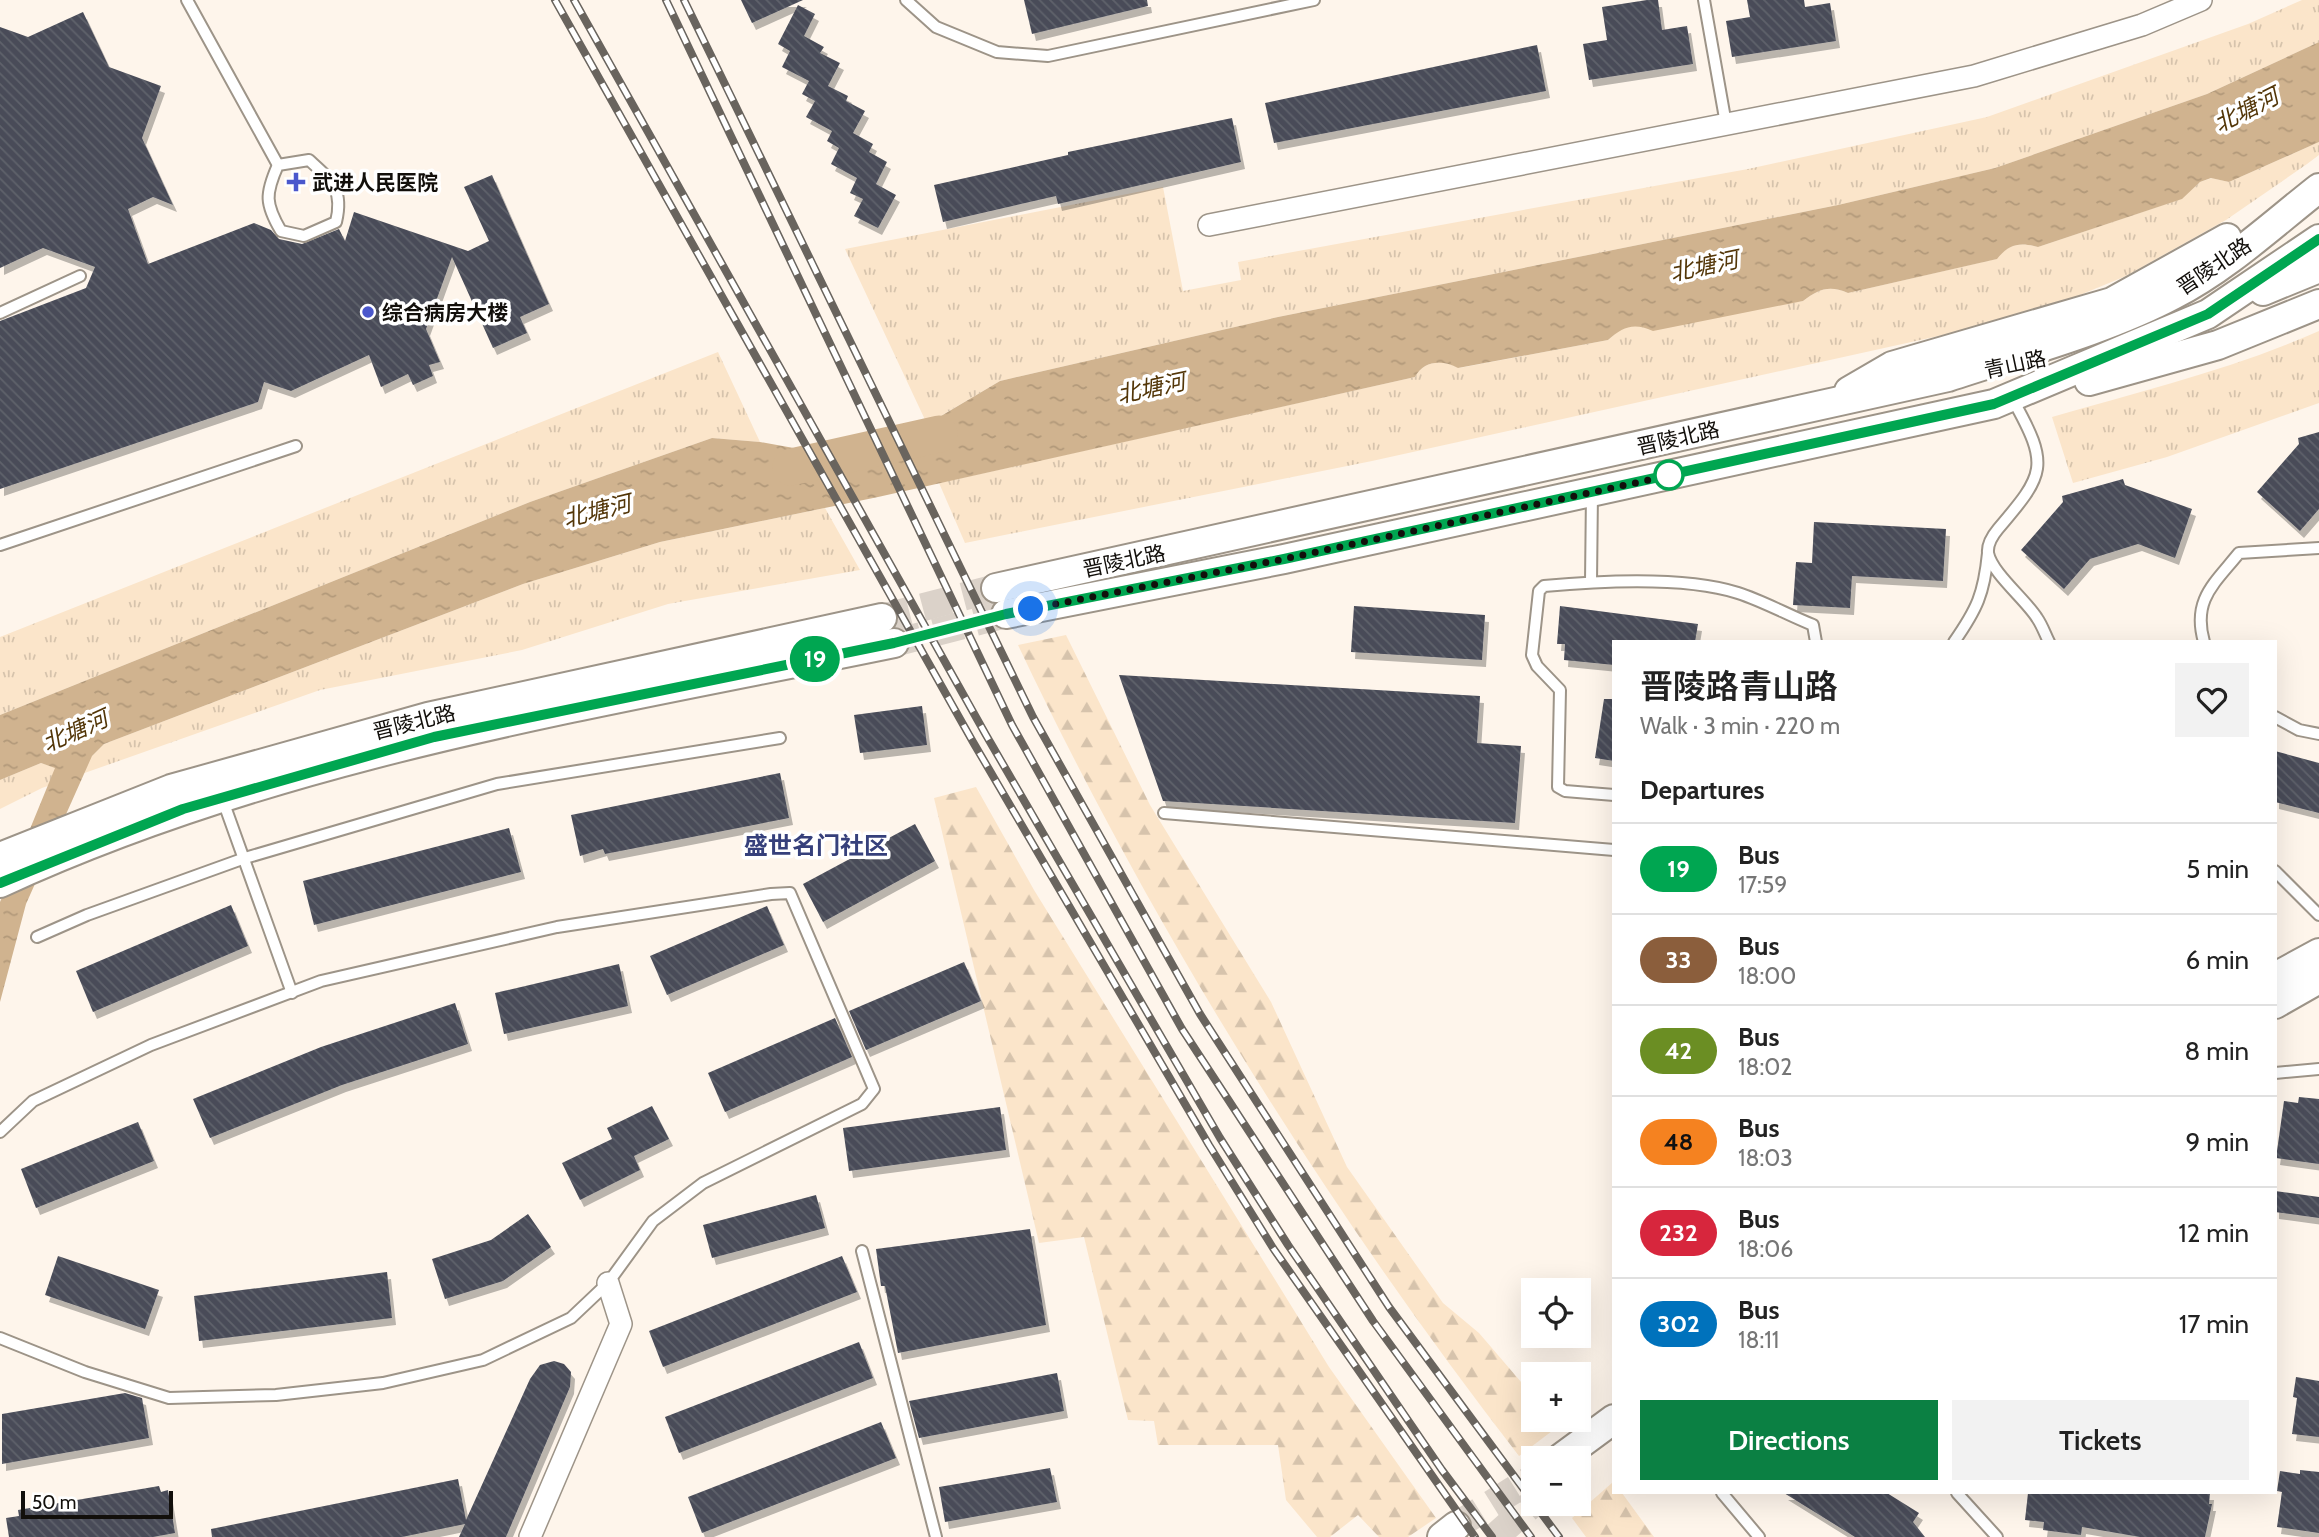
<!DOCTYPE html>
<html lang="en">
<head>
<meta charset="utf-8">
<style>
  :root { --surface:#fff; --page:#f2f2f2; --text:#222; --muted:#767676; --line:#e0e0e0; --accent:#0b8043 }
  body { margin:0; font-family:Cabin,"Noto Sans SC",sans-serif; background:var(--page); color:var(--text); height:100vh; display:flex; flex-direction:column; font-size:26px; white-space:nowrap }
  * { box-sizing:border-box; margin:0 }
  p { font-size:23px; color:var(--muted) }
  .icon { flex:none; width:38px; height:38px; fill:none; stroke:currentColor; stroke-width:2; stroke-linecap:round; stroke-linejoin:round }
  .map { position:relative; flex:1; overflow:hidden }
  .sheet { position:absolute; left:1612px; top:640px; width:665px; height:854px; display:flex; flex-direction:column; background:var(--surface); border-radius:0px; box-shadow:0 7px 28px #0002 }
  .sheet>* { flex:none }
  .badge { padding:0 14px; border-radius:23px; font-size:24px; line-height:46px }
  .fabs { position:absolute; left:1521px; top:1278px; display:grid; gap:14px }
  .fabs a { display:grid; place-items:center; width:70px; height:70px; border-radius:0px; background:var(--surface); box-shadow:0 7px 28px #0002; font-size:35px }
  .scale { position:absolute; left:21px; bottom:18px; width:152px; box-sizing:border-box; padding-left:7px; border:4px solid #120f0b; border-top:0; font-size:19px; line-height:24px; white-space:nowrap; color:#120f0b; -webkit-text-stroke:5px #fff; paint-order:stroke }
  .you { position:absolute; width:35px; height:35px; margin:-18px; border:5px solid #fff; border-radius:50%; background:#1a73e8; box-shadow:0 0 0 10px #1a73e833 }
  .map>.badge { position:absolute; translate:-50% -50%; box-shadow:0 0 0 4px #fff }
  h2 { padding:0 28px; font-size:26px; line-height:63px }
  .round { display:grid; place-items:center; flex:none; width:74px; height:74px; border-radius:0px; background:var(--page) }
  .headline { display:flex; align-items:center; justify-content:space-between; height:119px; padding:0 28px }
  h1 { font-size:33px; font-weight:600; line-height:52px }
  .action { display:flex; gap:14px; margin-top:auto; padding:14px 28px }
  .action a { flex:1; height:80px; border-radius:0px; background:var(--accent); color:#fff; font-size:28px; font-weight:600; line-height:80px; text-align:center }
  .action a+a { background:var(--page); color:var(--text) }
  ul { padding:0; list-style:none }
  li { display:flex; align-items:center; gap:21px; height:91px; padding:0 28px; border-top:2px solid var(--line) }
  li div { flex:1 }
  li b { display:block; font-size:26px }
  li em { font-style:normal }
  li .badge { min-width:77px; font-weight:700; text-align:center }
  .map>svg:first-child { display:block }
  .grass { fill:url(#grass-tufts) }
  .forest { fill:url(#forest-firs) }
  .water { fill:url(#water-ripples) }
  .lines { fill:none; stroke-linecap:round; stroke-linejoin:round }
  .river { stroke:#d0b38f; stroke-width:37 }
  .building { fill:url(#building-back-hatch); filter:url(#shadow) }
  .secondary-tunnel { stroke:#dbd2c9; stroke-width:28; stroke-dasharray:28 14; stroke-linecap:butt }
  .lane-casing { stroke:#9d9488; stroke-width:14 }
  .street-casing { stroke:#9d9488; stroke-width:24 }
  .secondary-casing { stroke:#9d9488; stroke-width:32 }
  .lane { stroke:#fff; stroke-width:10 }
  .street { stroke:#fff; stroke-width:21 }
  .secondary { stroke:#fff; stroke-width:28 }
  .rail-casing { stroke:#69645e; stroke-width:8 }
  .rail { stroke:#fff; stroke-width:5; stroke-dasharray:16; stroke-linecap:butt }
  .line-casing { stroke:#fff; stroke-width:16 }
  .line { stroke:#00a651; stroke-width:10 }
  .walk { stroke:#120f0b; stroke-width:7; stroke-dasharray:0 12.6 }
  .poi-dot { fill:#4a57cc; stroke:#fff; stroke-width:2.5 }
  .stop-dot { fill:#fff; stroke:#00a651; stroke-width:3.5 }
  .labels { text-anchor:middle; dominant-baseline:central; stroke-width:7; stroke-linejoin:round; paint-order:stroke }
  .poi-label { font-size:21px; font-weight:bold; fill:#120f0b; stroke:#fff; text-anchor:start }
  .street-label { font-size:21px; fill:#120f0b; stroke:#fff }
  .water-label { font-size:23px; font-style:italic; fill:#533608; stroke:#fff }
  .quarter-label { font-size:24px; font-weight:bold; fill:#36407b; stroke:#fff }
</style>
</head>
<body>
<div class="map">
<svg width="2319" height="1537" viewBox="0 0 2319 1537">
  <defs>
    <pattern id="grass-tufts" width="24" height="20" patternUnits="userSpaceOnUse" patternTransform="scale(1.75)"><rect width="24" height="20" fill="#fbe5ca"/><path d="M3 7l-1-3M5 7V3M7 7l1-3M15 17l-1-3M17 17v-4M19 17l1-3" fill="none" stroke="#d6c3ac"/></pattern>
    <pattern id="forest-firs" width="22" height="20" patternUnits="userSpaceOnUse" patternTransform="scale(1.75)"><rect width="22" height="20" fill="#fbe5ca"/><path d="M5 1l3.5 6h-7zM16 11l3.5 6h-7z" fill="#d6c3ac"/></pattern>
    <pattern id="water-ripples" width="26" height="14" patternUnits="userSpaceOnUse" patternTransform="scale(1.75)"><rect width="26" height="14" fill="#d0b38f"/><path d="M2 4q2-2 4 0t4 0M15 11q2-2 4 0t4 0" fill="none" stroke="#b2997a"/></pattern>
    <pattern id="building-back-hatch" width="6" height="6" patternUnits="userSpaceOnUse" patternTransform="scale(1.75)"><rect width="6" height="6" fill="#494c58"/><path d="M-1 5l2 2M0 0l6 6M5-1l2 2" fill="none" stroke="#5f616b"/></pattern>
    <filter id="shadow"><feDropShadow dx="4" dy="7" stdDeviation="0" flood-color="#0004"/></filter>
  </defs>
  <rect width="100%" height="100%" fill="#fef5eb"/>
  <g class="grass">
    <path d="M2302,0H2319V42L2207,94L1995,168L1838,205L1278,317L1000,381L927,424L845,249L1163,187L1183,291L1241,280L1238,262L1748,169L1987,117L2248,24Z"/>
    <path d="M2319,142V155L2307,164L2226,220L2126,276L2063,302L1952,333L1372,461L965,543L939,483L1415,377C1424,360 1443,360 1459,368L1608,340L1623,327L1803,301C1819,289 1829,285 1848,293L1996,259C2009,244 2019,242 2038,247L2181,199L2200,182L2212,178L2229,182Z"/>
    <path d="M2319,331V403L2167,457L2073,483L2052,417C2142,391 2234,369 2319,331Z"/>
    <path d="M718,352L760,442L712,438L530,502L0,715V637Z"/>
    <path d="M825,508L860,570L668,604L522,650L320,690L42,788L0,809V780L41,763L56,768L92,756L104,744L523,584L660,542Z"/>
  </g>
  <g class="forest">
    <path d="M1066,635L1150,805L1271,1002L1347,1167L1443,1303L1479,1333L1527,1389L1533,1385V1419H1568L1519,1456C1325,1205 1154,932 1018,645Z"/>
    <path d="M976,787L1034,890L1329,1367L1436,1518L1408,1537H1379L1358,1515L1330,1537H1317L1286,1500L1278,1445H1158L1154,1421L1128,1420L1084,1237L1039,1243L934,798Z"/>
    <path d="M1613,1482L1614,1493H1622L1654,1537H1586L1572,1518Z"/>
  </g>
  <path class="water" d="M2319,42V142L2229,182L2211,178L2200,182L2182,199L2038,247C2019,242 2009,244 1997,259L1848,293C1829,285 1819,289 1803,301L1653,331C1633,322 1623,327 1608,340L1458,368C1443,360 1424,360 1415,377L878,497L660,542L523,584L104,744L92,756L26,904L0,1002V902L55,768L41,763L0,780V715L530,502L712,438L760,442L865,461L1000,381L1278,317L1838,205L1995,168L2207,94Z"/>
  <g class="lines">
    <path class="river" d="M791,467L939,434"/>
  </g>
  <g class="building">
    <path d="M741,0H803L752,23Z"/>
    <path d="M1024,0H1147L1148,6L1032,34Z"/>
    <path d="M1647,0H1658L1662,30L1687,26L1693,64L1589,80L1583,44L1607,40L1602,7Z"/>
    <path d="M1747,0H1804L1805,7L1830,3L1836,41L1732,57L1726,21L1750,17Z"/>
    <path d="M798,5L815,14L804,36L824,47L820,53L840,63L828,86L848,96L846,101L865,111L853,133L873,144L869,152L887,162L876,184L896,195L878,228L854,216L863,199L850,193L857,178L831,164L839,148L827,141L832,131L806,117L815,101L802,94L809,81L782,67L790,51L778,44Z"/>
    <path d="M83,12L109,67L161,86L142,138L173,205L153,197L128,209L148,264L254,223L271,230L279,239L302,244L339,229L345,241L354,212L468,251L489,241L464,187L492,175L549,304L520,317L527,333L493,348L452,257L426,329L440,362L429,365L433,376L413,385L408,374L381,387L369,355L291,391L264,382L258,402L0,489V321L86,288L95,267L43,248L0,268V27L28,37Z"/>
    <path d="M1537,45L1546,91L1274,143L1265,103Z"/>
    <path d="M1232,118L1241,162L1058,204L1056,196L943,222L934,185L1068,155V152Z"/>
    <path d="M2319,432V509L2300,531L2257,492L2299,444L2298,438Z"/>
    <path d="M2123,479L2125,485L2192,509L2175,558L2138,544L2090,559L2064,589L2021,550L2063,502L2062,496Z"/>
    <path d="M1814,522L1946,529L1943,581L1852,576L1850,608L1793,605L1796,562L1812,563Z"/>
    <path d="M1354,606L1485,615L1482,660L1351,652Z"/>
    <path d="M1560,606L1698,624L1695,642H1614V665L1564,660L1565,644H1557Z"/>
    <path d="M1119,675L1480,696L1477,743L1521,746L1515,823L1163,801Z"/>
    <path d="M1604,699H1614V761L1595,758Z"/>
    <path d="M922,706L927,745L860,753L854,715Z"/>
    <path d="M2275,751L2319,763V813L2275,802Z"/>
    <path d="M780,773L789,818L605,854L603,849L580,856L571,815Z"/>
    <path d="M915,824L935,861L823,922L803,884Z"/>
    <path d="M509,828L521,872L314,925L303,881Z"/>
    <path d="M231,905L248,946L93,1012L76,971Z"/>
    <path d="M767,906L784,945L667,995L650,956Z"/>
    <path d="M964,962L981,1001L866,1050L849,1011Z"/>
    <path d="M619,964L628,1006L504,1034L495,993Z"/>
    <path d="M455,1003L468,1044L342,1085L210,1138L193,1099L321,1047Z"/>
    <path d="M835,1018L852,1057L725,1112L708,1073Z"/>
    <path d="M2299,1097L2319,1099V1164L2276,1158L2284,1101L2298,1103Z"/>
    <path d="M652,1106L669,1139L634,1156L640,1170L580,1200L562,1163L612,1139L607,1128Z"/>
    <path d="M1000,1107L1006,1150L849,1171L843,1128Z"/>
    <path d="M138,1122L154,1161L36,1208L21,1169Z"/>
    <path d="M2275,1191L2319,1197V1218L2275,1212Z"/>
    <path d="M816,1195L825,1228L712,1258L703,1225Z"/>
    <path d="M528,1214L551,1247L503,1281L445,1299L432,1259L491,1240Z"/>
    <path d="M1030,1229L1046,1325L898,1353L885,1286H881L876,1249Z"/>
    <path d="M58,1256L159,1290L145,1329L45,1295Z"/>
    <path d="M842,1256L857,1292L663,1367L649,1331Z"/>
    <path d="M387,1272L392,1318L199,1341L194,1296Z"/>
    <path d="M859,1342L873,1378L679,1453L665,1417Z"/>
    <path d="M554,1361L564,1364L571,1372L570,1387L506,1537H459L465,1524L402,1537H212L211,1529L458,1479L466,1520L530,1379L540,1365Z"/>
    <path d="M1057,1373L1064,1411L919,1438L909,1401Z"/>
    <path d="M2296,1377L2319,1381V1437L2292,1434L2297,1398L2293,1397Z"/>
    <path d="M125,1393L142,1398L149,1438L2,1464V1414Z"/>
    <path d="M881,1422L896,1458L702,1533L688,1497Z"/>
    <path d="M1050,1468L1057,1502L945,1522L939,1487Z"/>
    <path d="M2300,1470L2319,1472V1533L2277,1527L2282,1492L2277,1491L2280,1471L2300,1474Z"/>
    <path d="M159,1486L161,1492L168,1490L175,1533L153,1537H9L6,1518L19,1516L18,1510Z"/>
    <path d="M1784,1493H1887L1919,1513L1913,1522L1925,1537H1855Z"/>
    <path d="M2028,1493H2210L2209,1504H2212L2205,1537H2140L2082,1527L2081,1535L2043,1530L2044,1522L2025,1520Z"/>
  </g>
  <g class="lines">
    <g class="secondary-tunnel">
      <path d="M882,618L996,588"/>
      <path d="M894,643L1006,614"/>
      <path d="M1456,1526L1533,1478"/>
      <path d="M1495,1537L1533,1503"/>
    </g>
    <defs>
      <g id="lane">
        <path d="M187,0L278,165"/>
        <path d="M906,0L936,27L997,52L1048,56L1314,0"/>
        <path d="M1704,0L1726,124"/>
        <path d="M309,160C331,180 344,189 336,222L304,236L281,231C265,204 265,194 278,165Z"/>
        <path d="M0,313L80,276"/>
        <path d="M2013,400C2050,466 2045,474 1998,529C1993,535 1987,543 1988,553C1992,573 2026,600 2037,618C2042,625 2045,634 2049,642"/>
        <path d="M0,545L296,446"/>
        <path d="M1591,582L1592,492"/>
        <path d="M1954,642C1977,609 1984,594 1988,553"/>
        <path d="M2204,642C2192,600 2214,584 2239,553L2319,548"/>
        <path d="M2275,717L2299,730L2319,734"/>
        <path d="M1614,795L1565,791L1558,787L1560,690L1537,666L1532,655L1539,591L1544,586C1599,581 1685,576 1738,593C1763,601 1788,615 1813,625L1816,642"/>
        <path d="M222,798L292,993"/>
        <path d="M1164,813L1614,850"/>
        <path d="M2275,871L2319,915"/>
        <path d="M37,937L87,915L245,858L497,784L780,738"/>
        <path d="M2275,1073L2319,1069"/>
        <path d="M0,1132L33,1101L151,1045L321,981L557,927L771,894L790,893L874,1089L862,1104L703,1183L653,1221L608,1283L571,1318L483,1360L383,1383L276,1395L169,1398L85,1372L0,1338"/>
        <path d="M862,1251L936,1537"/>
        <path d="M1722,1493L1759,1537"/>
        <path d="M1957,1493L1997,1537"/>
      </g>
      <g id="street">
        <path d="M1209,225L1974,76L2142,25L2201,0"/>
        <path d="M530,1537L621,1324L608,1283"/>
      </g>
      <g id="secondary">
        <path d="M2263,291L2319,268"/>
        <path d="M2089,381L2218,345L2319,304"/>
        <path d="M1849,391L1892,366L2112,302L2227,238"/>
        <path d="M996,588L1948,377C2020,353 2107,330 2173,295C2226,268 2273,224 2319,188"/>
        <path d="M1006,614L1284,559L1994,404L2208,314L2319,239"/>
        <path d="M0,857L171,789L428,717L882,618"/>
        <path d="M0,883C282,753 592,705 894,643"/>
        <path d="M2275,977L2319,953"/>
        <path d="M2275,1004L2319,979"/>
        <path d="M1561,1458L1614,1419"/>
        <path d="M1442,1537L1456,1526"/>
      </g>
    </defs>
    <use href="#lane" class="lane-casing"/>
    <use href="#street" class="street-casing"/>
    <use href="#secondary" class="secondary-casing"/>
    <use href="#lane" class="lane"/>
    <use href="#street" class="street"/>
    <use href="#secondary" class="secondary"/>
    <defs>
      <g id="rail">
        <path d="M555,0L973,742L1209,1145L1273,1248L1475,1537"/>
        <path d="M574,0L986,735L1220,1138L1288,1245L1442,1470L1492,1537"/>
        <path d="M666,0L1012,725L1182,1029L1373,1321L1531,1537"/>
        <path d="M684,0L1033,717L1200,1014L1389,1307L1559,1537"/>
      </g>
    </defs>
    <use href="#rail" class="rail-casing"/>
    <use href="#rail" class="rail"/>
  </g>
  <g class="lines">
    <defs>
      <path id="line" d="M0,883L183,809L434,737L894,643L1006,614L1284,559L1994,404L2208,314L2319,239"/>
    </defs>
    <use href="#line" class="line-casing"/>
    <use href="#line" class="line"/>
    <path class="walk" d="M1031,609L1284,559L1672,475H1669"/>
  </g>
  <g class="poi-dot">
    <path d="M292.5 171.5h7v7h7v7h-7v7h-7v-7h-7v-7h7z"/>
    <circle cx="368" cy="312" r="7"/>
  </g>
  <circle class="stop-dot" cx="1669" cy="475" r="14"/>
  <g class="labels">
    <g class="poi-label">
      <text x="312" y="182">武进人民医院</text>
      <text x="382" y="312">综合病房大楼</text>
    </g>
    <g class="street-label">
      <text transform="translate(2214 266) rotate(-34)">晋陵北路</text>
      <text transform="translate(2015 364) rotate(-12)">青山路</text>
      <text transform="translate(1678 438) rotate(-13)">晋陵北路</text>
      <text transform="translate(1124 561) rotate(-12)">晋陵北路</text>
      <text transform="translate(414 722) rotate(-14)">晋陵北路</text>
    </g>
    <g class="water-label">
      <text transform="translate(2246 110) rotate(-27)">北塘河</text>
      <text transform="translate(1704 266) rotate(-12)">北塘河</text>
      <text transform="translate(1151 388) rotate(-12)">北塘河</text>
      <text transform="translate(597 511) rotate(-14)">北塘河</text>
      <text transform="translate(75 731) rotate(-24)">北塘河</text>
    </g>
    <g class="quarter-label">
      <text x="816" y="845">盛世名门社区</text>
    </g>
  </g>
</svg>
<div class="fabs">
<a><svg class="icon" aria-label="locate" viewBox="0 0 24 24"><circle cx="12" cy="12" r="6"/><path d="M12 2v4M12 18v4M2 12h4M18 12h4"/></svg></a>
<a>+</a>
<a>−</a>
</div>
<div class="scale">50 m</div>
<div class="you" style="left:1031px;top:609px"></div>
<b class="badge" style="left:815px;top:659px;background:#00a651;color:#fff">19</b>
<section class="sheet">
<div class="headline"><div><h1>晋陵路青山路</h1><p>Walk · 3 min · 220 m</p></div><a class="round"><svg class="icon" aria-label="heart" viewBox="0 0 24 24"><path d="M12 20l-8-8c-3-5 5-10 8-4 3-6 11-1 8 4z"/></svg></a></div>
<h2>Departures</h2>
<ul>
<li><span class="badge" style="background:#00a651;color:#fff">19</span><div><b>Bus</b><p>17:59</p></div><em>5 min</em></li>
<li><span class="badge" style="background:#8b5e3c;color:#fff">33</span><div><b>Bus</b><p>18:00</p></div><em>6 min</em></li>
<li><span class="badge" style="background:#6b8e23;color:#fff">42</span><div><b>Bus</b><p>18:02</p></div><em>8 min</em></li>
<li><span class="badge" style="background:#f58220;color:#111">48</span><div><b>Bus</b><p>18:03</p></div><em>9 min</em></li>
<li><span class="badge" style="background:#d7263d;color:#fff">232</span><div><b>Bus</b><p>18:06</p></div><em>12 min</em></li>
<li><span class="badge" style="background:#0072bc;color:#fff">302</span><div><b>Bus</b><p>18:11</p></div><em>17 min</em></li>
</ul>
<div class="action"><a>Directions</a><a>Tickets</a></div>
</section>
</div>
</body>
</html>
